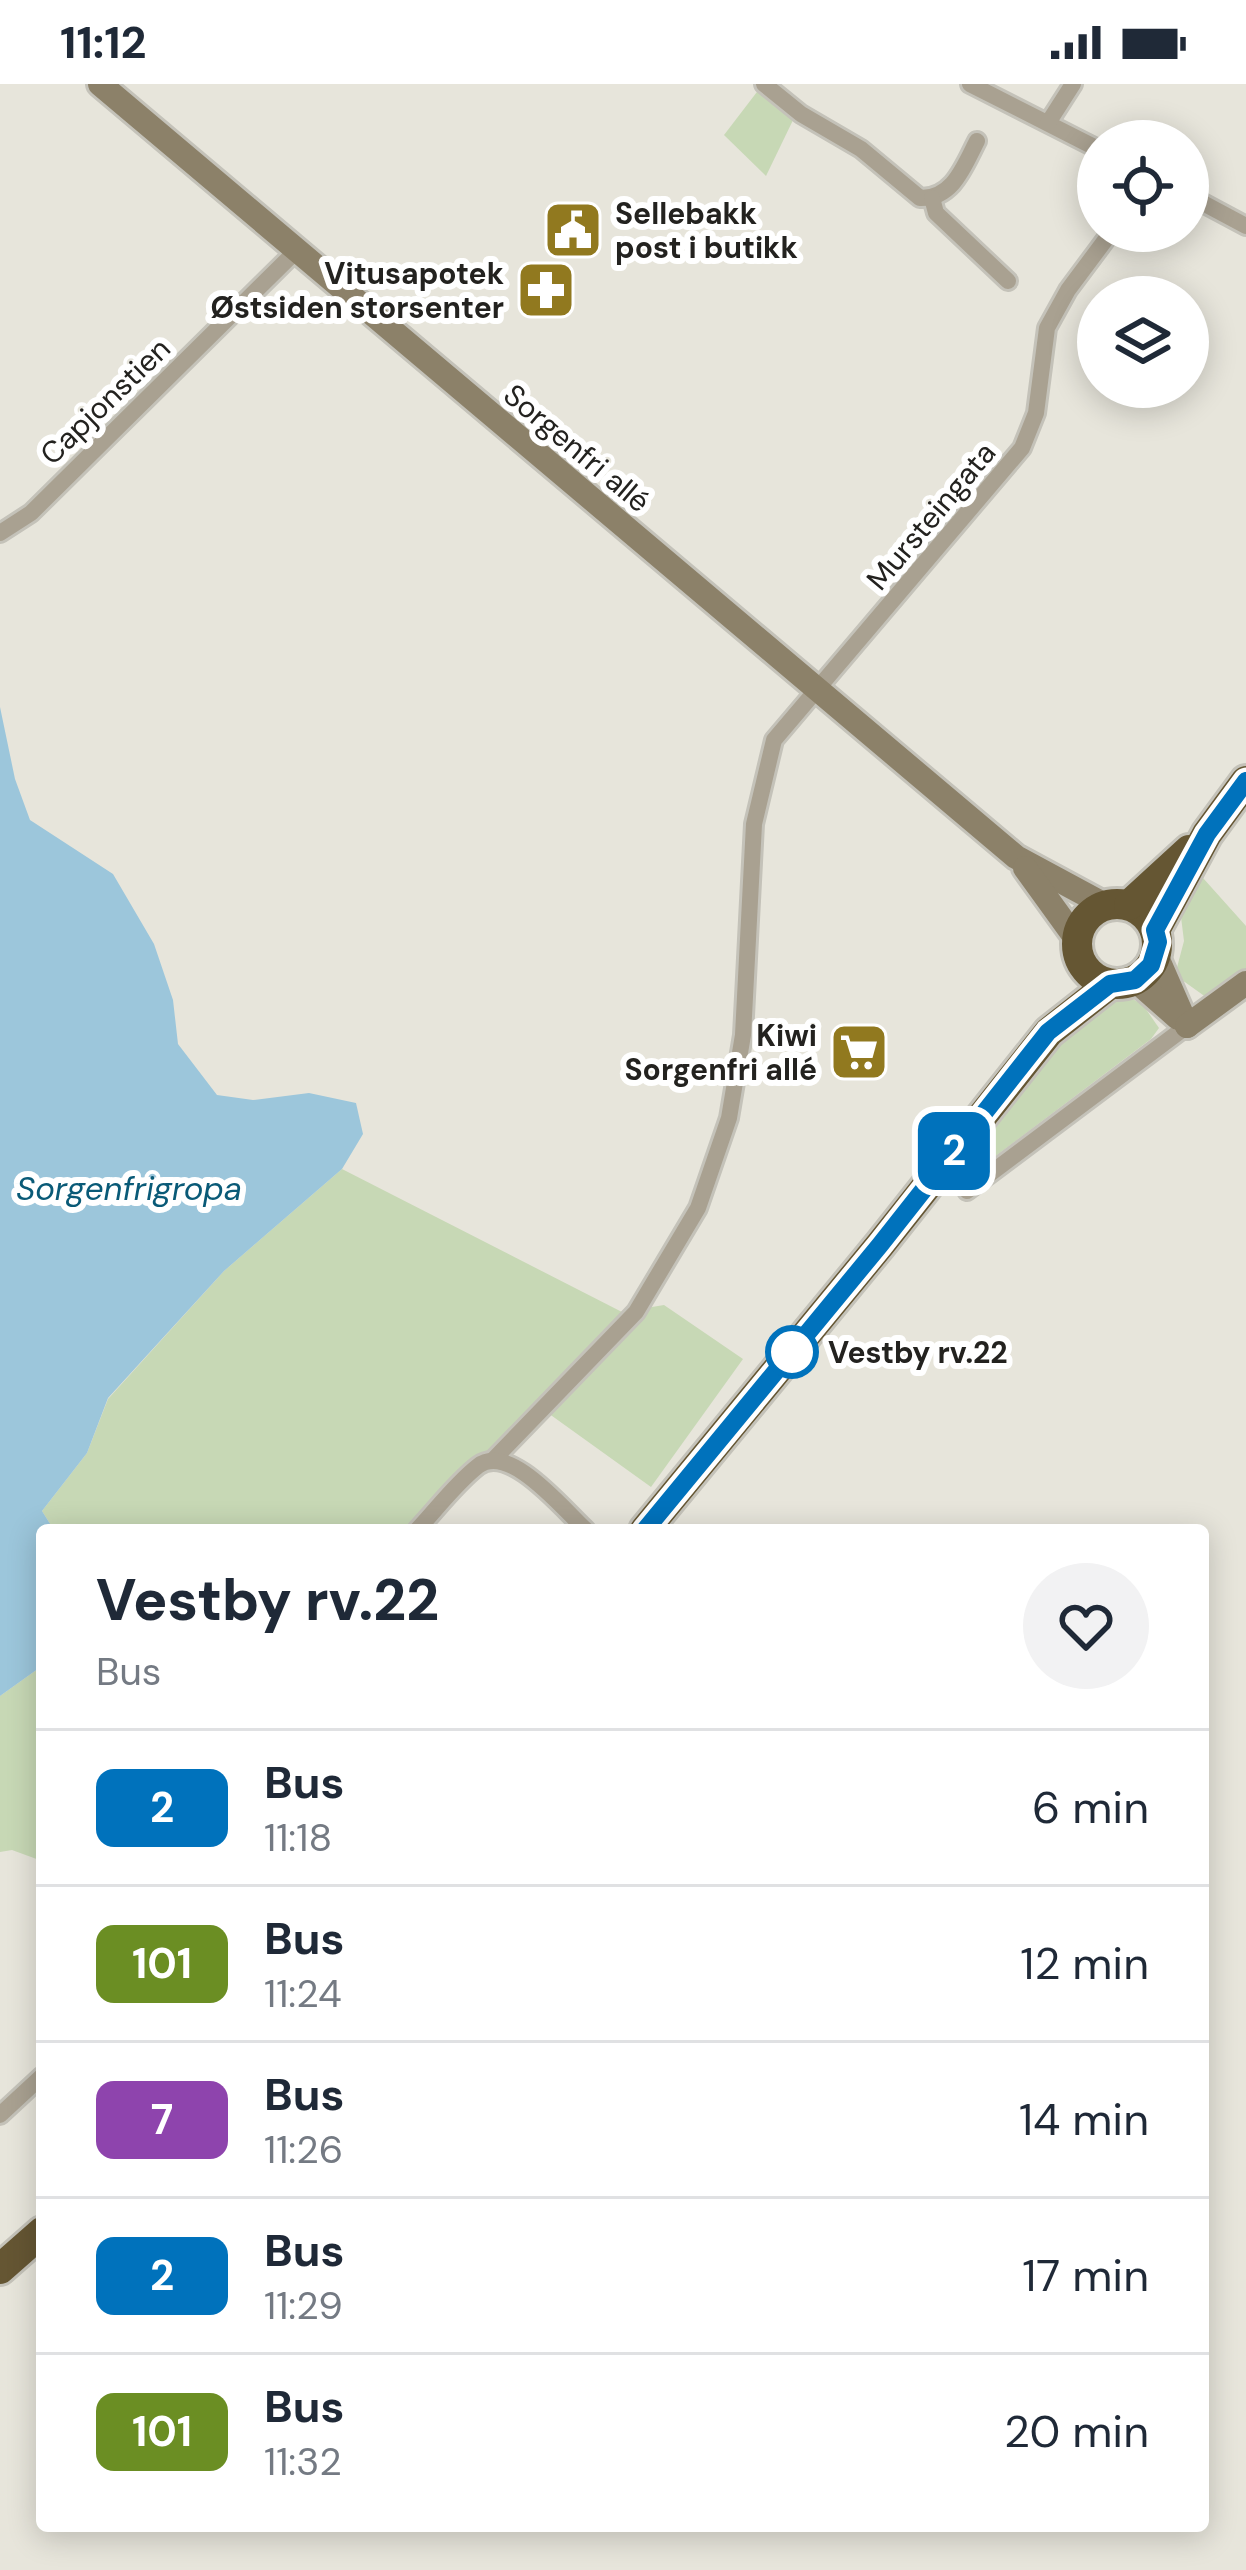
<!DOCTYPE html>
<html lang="en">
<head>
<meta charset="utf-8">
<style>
  :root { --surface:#fff; --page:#f2f2f3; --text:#1f2937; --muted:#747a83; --line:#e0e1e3 }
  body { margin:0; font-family:"DM Sans",sans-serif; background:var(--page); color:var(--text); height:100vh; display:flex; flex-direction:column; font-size:45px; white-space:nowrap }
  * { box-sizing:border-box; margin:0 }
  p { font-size:39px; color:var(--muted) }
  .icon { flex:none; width:66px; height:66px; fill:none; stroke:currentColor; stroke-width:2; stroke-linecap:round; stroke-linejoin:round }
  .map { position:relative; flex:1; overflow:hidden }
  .side { position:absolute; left:36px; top:1440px; width:1173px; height:1008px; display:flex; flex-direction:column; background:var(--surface); border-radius:12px; box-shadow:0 6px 30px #0003 }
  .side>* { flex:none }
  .badge { padding:0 24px; border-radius:18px; font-size:42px; line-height:78px }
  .buttons { position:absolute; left:1077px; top:36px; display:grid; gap:24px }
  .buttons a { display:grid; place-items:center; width:132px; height:132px; border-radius:50%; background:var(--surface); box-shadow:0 6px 30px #0003; font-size:60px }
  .map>.badge { position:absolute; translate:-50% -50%; box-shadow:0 0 0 6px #fff }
  .round { display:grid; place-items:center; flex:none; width:126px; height:126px; border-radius:63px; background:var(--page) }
  .headline { display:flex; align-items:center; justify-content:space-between; height:204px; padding:0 60px }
  h1 { font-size:57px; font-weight:800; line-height:90px }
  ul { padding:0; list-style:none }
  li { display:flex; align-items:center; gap:36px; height:156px; padding:0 60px; border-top:3px solid var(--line) }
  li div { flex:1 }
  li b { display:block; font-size:45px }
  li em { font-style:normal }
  li .badge { min-width:132px; font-weight:700; text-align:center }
  .status { display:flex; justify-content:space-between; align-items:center; height:84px; padding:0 60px; background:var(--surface); direction:ltr }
  .status svg { height:33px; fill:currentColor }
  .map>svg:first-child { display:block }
  .green { fill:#c7d8b5 }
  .water { fill:#9cc6db }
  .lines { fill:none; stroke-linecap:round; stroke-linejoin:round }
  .street-casing { stroke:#c4c2b9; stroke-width:22 }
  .secondary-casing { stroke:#c4c2b9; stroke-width:30 }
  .highway-casing { stroke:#c4c2b9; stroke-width:36 }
  .street { stroke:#a9a191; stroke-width:16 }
  .secondary { stroke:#8c8169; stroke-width:24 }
  .highway { stroke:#655633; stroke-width:30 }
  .line-casing { stroke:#fff; stroke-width:27 }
  .line { stroke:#0072bc; stroke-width:18 }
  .stop-dot { fill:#fff; stroke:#0072bc; stroke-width:6 }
  .labels { text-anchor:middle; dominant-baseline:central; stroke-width:12; stroke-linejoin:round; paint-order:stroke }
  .poi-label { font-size:30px; font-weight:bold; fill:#23221f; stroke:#fff; text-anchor:end }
  .street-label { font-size:30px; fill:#23221f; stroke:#fff }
  .stop-label { font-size:30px; font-weight:bold; fill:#23221f; stroke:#fff; text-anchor:start }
  .water-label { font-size:33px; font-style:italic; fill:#095a77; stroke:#fff }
</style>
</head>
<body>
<div class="status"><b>11:12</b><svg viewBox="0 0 49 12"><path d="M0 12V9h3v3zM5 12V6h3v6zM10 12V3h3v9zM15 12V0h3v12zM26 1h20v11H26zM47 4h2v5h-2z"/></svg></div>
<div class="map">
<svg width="1246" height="2486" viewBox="0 0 1246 2486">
  <rect width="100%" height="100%" fill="#e7e5db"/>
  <g class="green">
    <path d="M760,4L795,32L766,92L724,51Z"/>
    <path d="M1203,794L1246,842V888L1210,916L1175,891L1184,857L1181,833Z"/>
    <path d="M1131,914L1143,921L1159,944L1151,955L981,1083H974L972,1074L1092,920Z"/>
    <path d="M342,1085L622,1228L664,1221L743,1275L651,1403L541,1324L418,1446H54L42,1427L87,1369L108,1315L224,1187Z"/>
    <path d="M42,1582V1777L12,1766L0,1768V1612Z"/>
  </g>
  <path class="water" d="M0,623L15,695L30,736L113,790L154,860L173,916L178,960L217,1011L253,1016L309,1009L356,1019L363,1050L342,1085L224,1187L108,1314L87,1369L42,1427L54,1446H42V1582L0,1612Z"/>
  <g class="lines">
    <defs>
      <g id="street">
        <path d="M764,0L801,30L861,65L920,114C953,115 964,82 977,57"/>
        <path d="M970,0L1098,65"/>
        <path d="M1048,39L1073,0"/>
        <path d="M1188,111L1246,142"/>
        <path d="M932,114L936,129L1008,197"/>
        <path d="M0,449L31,429L296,167"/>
        <path d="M967,1107L1187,942"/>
        <path d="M494,1375L636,1228L698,1124L729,1034L743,951L754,740L774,656L1022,364L1036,329L1047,244L1068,206L1112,147"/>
        <path d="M417,1446C436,1426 455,1400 478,1382C509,1358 563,1425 586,1446"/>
        <path d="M0,2031L42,1992"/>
      </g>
      <g id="secondary">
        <path d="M100,0L1016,773L1105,821"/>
        <path d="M1025,784L1077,856"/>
        <path d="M1156,871L1187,942"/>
        <path d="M1135,896L1178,934"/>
        <path d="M1187,942L1246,899"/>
      </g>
      <g id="highway">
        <circle cx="1117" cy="860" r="40"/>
        <path d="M1129,821L1189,766"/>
        <path d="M1155,846L1207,750L1246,697"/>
        <path d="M645,1446L880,1161L1049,948L1110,900"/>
        <path d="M0,2185L42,2148"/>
      </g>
    </defs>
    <use href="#street" class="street-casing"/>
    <use href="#secondary" class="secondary-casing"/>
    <use href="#highway" class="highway-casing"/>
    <use href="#street" class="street"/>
    <use href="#secondary" class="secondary"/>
    <use href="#highway" class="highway"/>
  </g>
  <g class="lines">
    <defs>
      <path id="line" d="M645,1446L880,1161L1048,948L1110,900L1135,896L1151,881L1158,858L1155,846L1207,750L1246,697"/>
    </defs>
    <use href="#line" class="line-casing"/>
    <use href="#line" class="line"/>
  </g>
  <defs>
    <symbol id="civic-square" viewBox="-11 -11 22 22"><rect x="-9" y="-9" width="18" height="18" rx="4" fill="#91791f" stroke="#fff"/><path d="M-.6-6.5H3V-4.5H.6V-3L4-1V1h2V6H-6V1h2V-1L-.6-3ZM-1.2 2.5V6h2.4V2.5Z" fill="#fff"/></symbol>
    <symbol id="pharmacy-square" viewBox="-11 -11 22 22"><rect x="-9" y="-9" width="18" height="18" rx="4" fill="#91791f" stroke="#fff"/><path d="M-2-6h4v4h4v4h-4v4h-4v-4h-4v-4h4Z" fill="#fff"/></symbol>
    <symbol id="supermarket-square" viewBox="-11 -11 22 22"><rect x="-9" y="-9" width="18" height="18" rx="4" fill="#91791f" stroke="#fff"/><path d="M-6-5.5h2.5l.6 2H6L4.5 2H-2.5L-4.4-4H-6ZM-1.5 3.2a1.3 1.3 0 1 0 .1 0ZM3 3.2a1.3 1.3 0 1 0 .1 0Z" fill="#fff"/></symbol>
  </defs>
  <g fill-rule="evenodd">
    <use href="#civic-square" x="540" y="113" width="66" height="66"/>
    <use href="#pharmacy-square" x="513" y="173" width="66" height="66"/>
    <use href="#supermarket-square" x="826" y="935" width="66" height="66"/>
  </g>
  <circle class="stop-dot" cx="792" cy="1268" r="24"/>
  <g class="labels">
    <g class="poi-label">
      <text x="615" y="129" text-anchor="start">Sellebakk<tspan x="615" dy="34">post i butikk</tspan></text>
      <text x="504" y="189">Vitusapotek<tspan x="504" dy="34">Østsiden storsenter</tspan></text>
      <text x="817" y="951">Kiwi<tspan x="817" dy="34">Sorgenfri allé</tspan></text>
    </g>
    <g class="street-label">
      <text transform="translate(105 317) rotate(-44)">Capjonstien</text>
      <text transform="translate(577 364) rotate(40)">Sorgenfri allé</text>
      <text transform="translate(931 432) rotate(-50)">Mursteingata</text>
    </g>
    <g class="stop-label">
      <text x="828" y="1268">Vestby rv.22</text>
    </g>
    <g class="water-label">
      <text x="129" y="1104">Sorgenfrigropa</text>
    </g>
  </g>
</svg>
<div class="buttons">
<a><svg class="icon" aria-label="locate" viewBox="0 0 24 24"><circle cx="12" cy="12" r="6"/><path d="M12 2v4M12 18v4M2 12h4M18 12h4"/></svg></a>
<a><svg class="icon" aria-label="layers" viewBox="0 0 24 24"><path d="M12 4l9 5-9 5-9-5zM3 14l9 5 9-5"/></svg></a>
</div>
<b class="badge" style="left:954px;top:1067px;background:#0072bc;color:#fff">2</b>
<section class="side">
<div class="headline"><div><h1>Vestby rv.22</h1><p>Bus</p></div><a class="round"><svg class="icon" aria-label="heart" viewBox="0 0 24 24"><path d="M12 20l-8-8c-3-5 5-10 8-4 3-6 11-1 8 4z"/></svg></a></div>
<ul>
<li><span class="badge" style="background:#0072bc;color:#fff">2</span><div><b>Bus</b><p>11:18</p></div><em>6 min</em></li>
<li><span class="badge" style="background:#6b8e23;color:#fff">101</span><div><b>Bus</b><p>11:24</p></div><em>12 min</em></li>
<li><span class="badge" style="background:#8e44ad;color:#fff">7</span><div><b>Bus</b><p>11:26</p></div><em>14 min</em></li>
<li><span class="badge" style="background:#0072bc;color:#fff">2</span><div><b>Bus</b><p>11:29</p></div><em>17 min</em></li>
<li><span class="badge" style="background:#6b8e23;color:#fff">101</span><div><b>Bus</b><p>11:32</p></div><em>20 min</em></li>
</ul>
</section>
</div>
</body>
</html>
